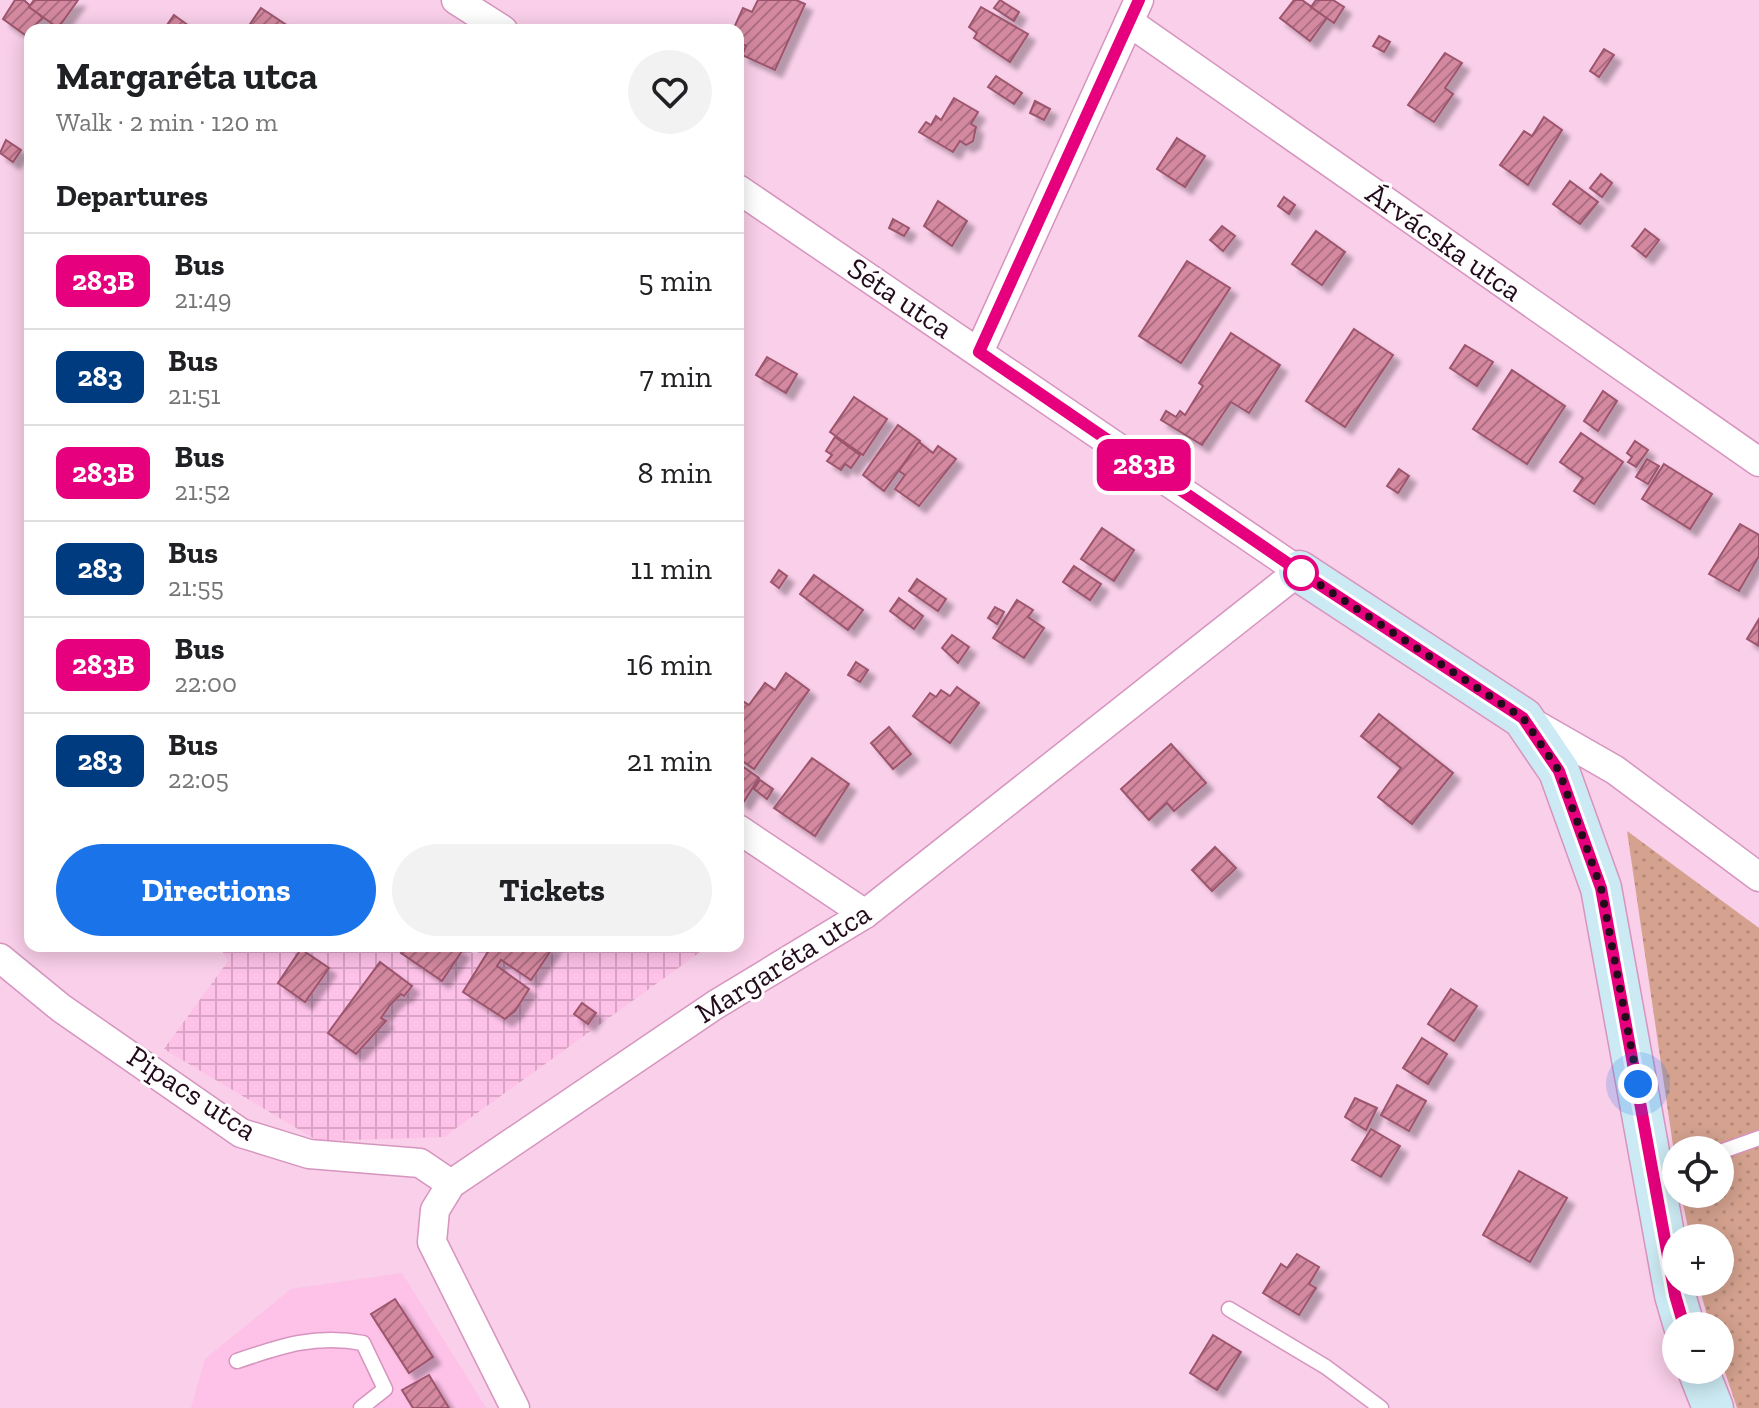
<!DOCTYPE html>
<html lang="en">
<head>
<meta charset="utf-8">
<style>
  :root { --surface:#fff; --page:#f2f2f2; --text:#202124; --muted:#757577; --line:#e0e0e0; --accent:#1a73e8 }
  body { margin:0; font-family:"Zilla Slab",serif; background:var(--page); color:var(--text); height:100vh; display:flex; flex-direction:column; font-size:30px; white-space:nowrap }
  * { box-sizing:border-box; margin:0 }
  p { font-size:26px; color:var(--muted) }
  .icon { flex:none; width:44px; height:44px; fill:none; stroke:currentColor; stroke-width:2; stroke-linecap:round; stroke-linejoin:round }
  .map { position:relative; flex:1; overflow:hidden }
  .side { position:absolute; left:24px; top:24px; width:720px; height:928px; display:flex; flex-direction:column; background:var(--surface); border-radius:16px; box-shadow:0 4px 20px #0003 }
  .side>* { flex:none }
  .badge { padding:0 16px; border-radius:12px; font-size:28px; line-height:52px }
  .tools { position:absolute; left:1662px; top:1136px; display:grid; gap:16px }
  .tools a { display:grid; place-items:center; width:72px; height:72px; border-radius:50%; background:var(--surface); box-shadow:0 4px 20px #0003; font-size:40px }
  .you { position:absolute; width:40px; height:40px; margin:-20px; border:6px solid #fff; border-radius:50%; background:#1a73e8; box-shadow:0 0 0 12px #1a73e833 }
  .map>.badge { position:absolute; translate:-50% -50%; box-shadow:0 0 0 4px #fff }
  h2 { padding:0 32px; font-size:30px; line-height:72px }
  .round { display:grid; place-items:center; flex:none; width:84px; height:84px; border-radius:42px; background:var(--page) }
  .overview { display:flex; align-items:center; justify-content:space-between; height:136px; padding:0 32px }
  h1 { font-size:38px; font-weight:800; line-height:60px }
  .button { display:flex; gap:16px; margin-top:auto; padding:16px 32px }
  .button a { flex:1; height:92px; border-radius:48px; background:var(--accent); color:#fff; font-size:32px; font-weight:800; line-height:92px; text-align:center }
  .button a+a { background:var(--page); color:var(--text) }
  ul { padding:0; list-style:none }
  li { display:flex; align-items:center; gap:24px; height:96px; padding:0 32px; border-top:2px solid var(--line) }
  li div { flex:1 }
  li b { display:block; font-size:30px }
  li em { font-style:normal }
  li .badge { min-width:88px; font-weight:700; text-align:center }
  .map>svg:first-child { display:block }
  .built { fill:#fec1e8 }
  .industrial { fill:url(#industrial-grid) }
  .garden { fill:url(#garden-dots) }
  .building { fill:url(#building-hatch); stroke:#9c556c; stroke-width:2; filter:url(#shadow) }
  .lines { fill:none; stroke-linecap:round; stroke-linejoin:round }
  .lane-casing { stroke:#d694bf; stroke-width:17 }
  .street-casing { stroke:#d694bf; stroke-width:31 }
  .secondary-casing { stroke:#d694bf; stroke-width:43 }
  .lane { stroke:#fff; stroke-width:14 }
  .street { stroke:#fff; stroke-width:28 }
  .secondary { stroke:#cceaf3; stroke-width:40 }
  .line-casing { stroke:#fff; stroke-width:18 }
  .line { stroke:#e6007e; stroke-width:12 }
  .walk { stroke:#230b1c; stroke-width:8; stroke-dasharray:0 14.4 }
  .stop-dot { fill:#fff; stroke:#e6007e; stroke-width:4 }
  .labels { text-anchor:middle; dominant-baseline:central; stroke-width:6; stroke-linejoin:round; paint-order:stroke }
  .street-label { font-size:30px; fill:#230b1c; stroke:#fefefe }
</style>
</head>
<body>
<div class="map">
<svg width="1759" height="1408" viewBox="0 0 1759 1408">
  <defs>
    <pattern id="industrial-grid" width="8" height="8" patternUnits="userSpaceOnUse" patternTransform="scale(2)"><rect width="8" height="8" fill="#fec1e8"/><path d="M0 4h8M4 0v8" fill="none" stroke="#d9a4c6"/></pattern>
    <pattern id="garden-dots" width="8" height="8" patternUnits="userSpaceOnUse" patternTransform="scale(2)"><rect width="8" height="8" fill="#d5a28f"/><path d="M2 2h.1M6 6h.1" fill="none" stroke="#b78a7b" stroke-width="1.8" stroke-linecap="round"/></pattern>
    <pattern id="building-hatch" width="6" height="6" patternUnits="userSpaceOnUse" patternTransform="scale(2)"><rect width="6" height="6" fill="#d589a0"/><path d="M-1 1l2-2M0 6l6-6M5 7l2-2" fill="none" stroke="#ac6e82"/></pattern>
    <filter id="shadow"><feDropShadow dx="7" dy="7" stdDeviation="2" flood-color="#0004"/></filter>
  </defs>
  <rect width="100%" height="100%" fill="#f9cfe9"/>
  <path class="built" d="M402,1273L486,1408H191L205,1359L291,1289Z"/>
  <path class="industrial" d="M219,946H461L476,955L483,946H697L703,950L444,1137L318,1141L164,1049L228,961Z"/>
  <path class="garden" d="M1627,831L1759,928V1408H1737L1720,1357V1326H1710L1698,1282H1720V1238H1690L1681,1194H1720V1150H1676V1166Z"/>
  <g class="building">
    <path d="M15,0H24L43,18L30,30L28,37L3,19Z"/>
    <path d="M34,0H78L58,28L29,7Z"/>
    <path d="M758,0H796L805,4L775,70L742,55L746,46L738,42V30H733L743,8L752,12Z"/>
    <path d="M1000,0L1019,12L1014,21L994,8Z"/>
    <path d="M1294,0H1302L1327,18L1310,41L1280,18Z"/>
    <path d="M1316,0H1333L1344,7L1334,23L1311,7Z"/>
    <path d="M981,7L1028,34L1010,62L974,38L977,33L969,27Z"/>
    <path d="M261,8L294,30H246Z"/>
    <path d="M174,15L193,29V30L165,28Z"/>
    <path d="M1379,36L1390,42L1384,52L1373,46Z"/>
    <path d="M1604,49L1614,55L1599,77L1590,71Z"/>
    <path d="M1445,53L1462,63L1445,88L1453,94L1434,122L1408,105Z"/>
    <path d="M996,76L1022,93L1014,104L988,87Z"/>
    <path d="M954,98L978,112L971,124L976,127L973,141L966,145L960,141L953,152L919,132L926,122L931,125L936,116L941,120Z"/>
    <path d="M1035,101L1050,109L1044,120L1030,113Z"/>
    <path d="M1544,117L1562,130L1528,185L1500,165L1524,131L1532,136Z"/>
    <path d="M1177,138L1205,156L1185,187L1157,169Z"/>
    <path d="M6,140L21,150L13,162L0,153Z"/>
    <path d="M1601,174L1612,183L1602,197L1590,188Z"/>
    <path d="M1570,181L1598,202L1580,224L1553,204Z"/>
    <path d="M1284,197L1295,205L1289,214L1278,206Z"/>
    <path d="M938,201L967,221L952,246L924,226Z"/>
    <path d="M893,219L909,228L904,236L889,228Z"/>
    <path d="M1222,226L1235,236L1223,251L1210,240Z"/>
    <path d="M1645,229L1659,240L1646,257L1632,246Z"/>
    <path d="M1316,231L1345,252L1322,285L1292,264Z"/>
    <path d="M1187,261L1230,288L1181,363L1139,336Z"/>
    <path d="M1354,329L1393,355L1345,427L1306,401Z"/>
    <path d="M1231,333L1280,365L1249,413L1231,402L1202,445L1161,420L1166,411L1176,417L1180,411L1185,415L1203,386L1199,383Z"/>
    <path d="M1465,345L1493,362L1477,386L1450,368Z"/>
    <path d="M767,357L797,374L786,393L756,375Z"/>
    <path d="M1512,370L1565,406L1527,464L1473,429Z"/>
    <path d="M1603,391L1617,401L1598,431L1584,421Z"/>
    <path d="M854,397L887,419L863,455L830,432Z"/>
    <path d="M898,425L920,441L884,491L863,475Z"/>
    <path d="M1581,433L1623,462L1594,504L1574,491L1583,478L1560,462Z"/>
    <path d="M835,437L860,455L851,468L845,464L841,470L827,461L832,455L826,451Z"/>
    <path d="M1635,441L1648,450L1636,467L1628,462L1632,457L1627,453Z"/>
    <path d="M919,442L933,453L938,446L956,459L919,506L895,489L905,475L899,471Z"/>
    <path d="M1647,459L1659,466L1648,484L1636,477Z"/>
    <path d="M1664,464L1712,494L1690,529L1642,499Z"/>
    <path d="M1399,469L1409,476L1398,493L1387,486Z"/>
    <path d="M1740,524L1759,535V556L1739,591L1709,574Z"/>
    <path d="M1102,528L1134,550L1114,581L1081,559Z"/>
    <path d="M1074,566L1101,584L1090,600L1063,582Z"/>
    <path d="M779,570L787,576L779,588L771,582Z"/>
    <path d="M814,575L863,610L848,630L800,594Z"/>
    <path d="M917,579L946,599L938,611L909,591Z"/>
    <path d="M899,598L923,616L914,629L890,611Z"/>
    <path d="M1017,600L1033,610L1028,617L1044,628L1024,658L993,638Z"/>
    <path d="M995,607L1004,612L997,624L988,618Z"/>
    <path d="M1759,619V646L1747,639Z"/>
    <path d="M952,635L969,647L958,663L942,648Z"/>
    <path d="M856,662L868,670L860,682L848,675Z"/>
    <path d="M786,673L809,690L754,769L738,758V704L741,700L749,705L765,683L775,690Z"/>
    <path d="M957,687L979,703L950,743L913,716L930,693L936,697L941,690L950,696Z"/>
    <path d="M1379,714L1453,773L1412,824L1378,797L1401,768L1361,736Z"/>
    <path d="M889,727L911,754L893,769L871,743Z"/>
    <path d="M1171,744L1206,783L1174,811L1167,803L1149,820L1121,789Z"/>
    <path d="M812,758L849,784L815,836L774,808Z"/>
    <path d="M738,763L759,778L743,803L738,799Z"/>
    <path d="M760,780L773,789L767,799L754,789Z"/>
    <path d="M1215,847L1236,868L1212,891L1192,870Z"/>
    <path d="M406,946H455L462,951L442,981L401,953Z"/>
    <path d="M483,946H554L531,980L501,960L497,966L529,989L515,1011L505,1019L463,992L489,950Z"/>
    <path d="M301,949L329,968L305,1002L278,983Z"/>
    <path d="M380,962L412,986L404,996L401,994L390,1005L381,1018L386,1021L356,1054L328,1033Z"/>
    <path d="M1451,989L1477,1006L1454,1041L1428,1024Z"/>
    <path d="M582,1003L596,1013L588,1024L574,1014Z"/>
    <path d="M1422,1038L1447,1054L1428,1084L1403,1068Z"/>
    <path d="M1397,1085L1426,1101L1409,1131L1381,1115Z"/>
    <path d="M1355,1098L1377,1108L1366,1130L1345,1117Z"/>
    <path d="M1371,1129L1400,1146L1381,1177L1352,1160Z"/>
    <path d="M1519,1171L1567,1198L1530,1262L1483,1235Z"/>
    <path d="M1297,1254L1319,1267L1309,1284L1316,1288L1299,1315L1263,1293L1281,1264L1287,1268Z"/>
    <path d="M395,1299L433,1357L409,1373L371,1314Z"/>
    <path d="M1213,1335L1241,1352L1217,1390L1190,1373Z"/>
    <path d="M429,1375L449,1408H413L402,1390Z"/>
  </g>
  <g class="lines">
    <defs>
      <g id="lane">
        <path d="M1720,1152L1759,1138"/>
        <path d="M1229,1309L1326,1367L1381,1408"/>
        <path d="M237,1361C281,1346 316,1334 363,1343L385,1389L361,1408"/>
      </g>
      <g id="street">
        <path d="M456,0L503,30"/>
        <path d="M1129,22L1759,462"/>
        <path d="M979,352L1139,0"/>
        <path d="M1531,722L1615,770L1759,877"/>
        <path d="M738,829L865,914"/>
        <path d="M0,958L61,1008L241,1133L309,1154L420,1163L451,1184"/>
        <path d="M515,1408L432,1242L435,1210L451,1184L715,1005L865,914L1299,571L738,189"/>
      </g>
      <g id="secondary">
        <path d="M1299,571L1523,718L1559,771L1601,888L1675,1295L1684,1326"/>
        <path d="M1698,1370L1713,1408"/>
      </g>
    </defs>
    <use href="#lane" class="lane-casing"/>
    <use href="#street" class="street-casing"/>
    <use href="#secondary" class="secondary-casing"/>
    <use href="#lane" class="lane"/>
    <use href="#street" class="street"/>
    <use href="#secondary" class="secondary"/>
  </g>
  <g class="lines">
    <defs>
      <path id="line" d="M1139,0L979,352L1299,571L1523,718L1559,771L1601,888L1675,1295L1684,1326"/>
    </defs>
    <use href="#line" class="line-casing"/>
    <use href="#line" class="line"/>
    <path class="walk" d="M1301,573L1299,571L1523,718L1559,771L1601,888L1638,1084"/>
  </g>
  <circle class="stop-dot" cx="1301" cy="573" r="16"/>
  <g class="labels">
    <g class="street-label">
      <text transform="translate(1444 242) rotate(35)">Árvácska utca</text>
      <text transform="translate(900 298) rotate(34)">Séta utca</text>
      <text transform="translate(783 963) rotate(-32)">Margaréta utca</text>
      <text transform="translate(192 1093) rotate(33)">Pipacs utca</text>
    </g>
  </g>
</svg>
<div class="tools">
<a><svg class="icon" aria-label="locate" viewBox="0 0 24 24"><circle cx="12" cy="12" r="6"/><path d="M12 2v4M12 18v4M2 12h4M18 12h4"/></svg></a>
<a>+</a>
<a>−</a>
</div>
<div class="you" style="left:1638px;top:1084px"></div>
<b class="badge" style="left:1144px;top:465px;background:#e6007e;color:#fff">283B</b>
<section class="side">
<div class="overview"><div><h1>Margaréta utca</h1><p>Walk · 2 min · 120 m</p></div><a class="round"><svg class="icon" aria-label="heart" viewBox="0 0 24 24"><path d="M12 20l-8-8c-3-5 5-10 8-4 3-6 11-1 8 4z"/></svg></a></div>
<h2>Departures</h2>
<ul>
<li><span class="badge" style="background:#e6007e;color:#fff">283B</span><div><b>Bus</b><p>21:49</p></div><em>5 min</em></li>
<li><span class="badge" style="background:#003b80;color:#fff">283</span><div><b>Bus</b><p>21:51</p></div><em>7 min</em></li>
<li><span class="badge" style="background:#e6007e;color:#fff">283B</span><div><b>Bus</b><p>21:52</p></div><em>8 min</em></li>
<li><span class="badge" style="background:#003b80;color:#fff">283</span><div><b>Bus</b><p>21:55</p></div><em>11 min</em></li>
<li><span class="badge" style="background:#e6007e;color:#fff">283B</span><div><b>Bus</b><p>22:00</p></div><em>16 min</em></li>
<li><span class="badge" style="background:#003b80;color:#fff">283</span><div><b>Bus</b><p>22:05</p></div><em>21 min</em></li>
</ul>
<div class="button"><a>Directions</a><a>Tickets</a></div>
</section>
</div>
</body>
</html>
